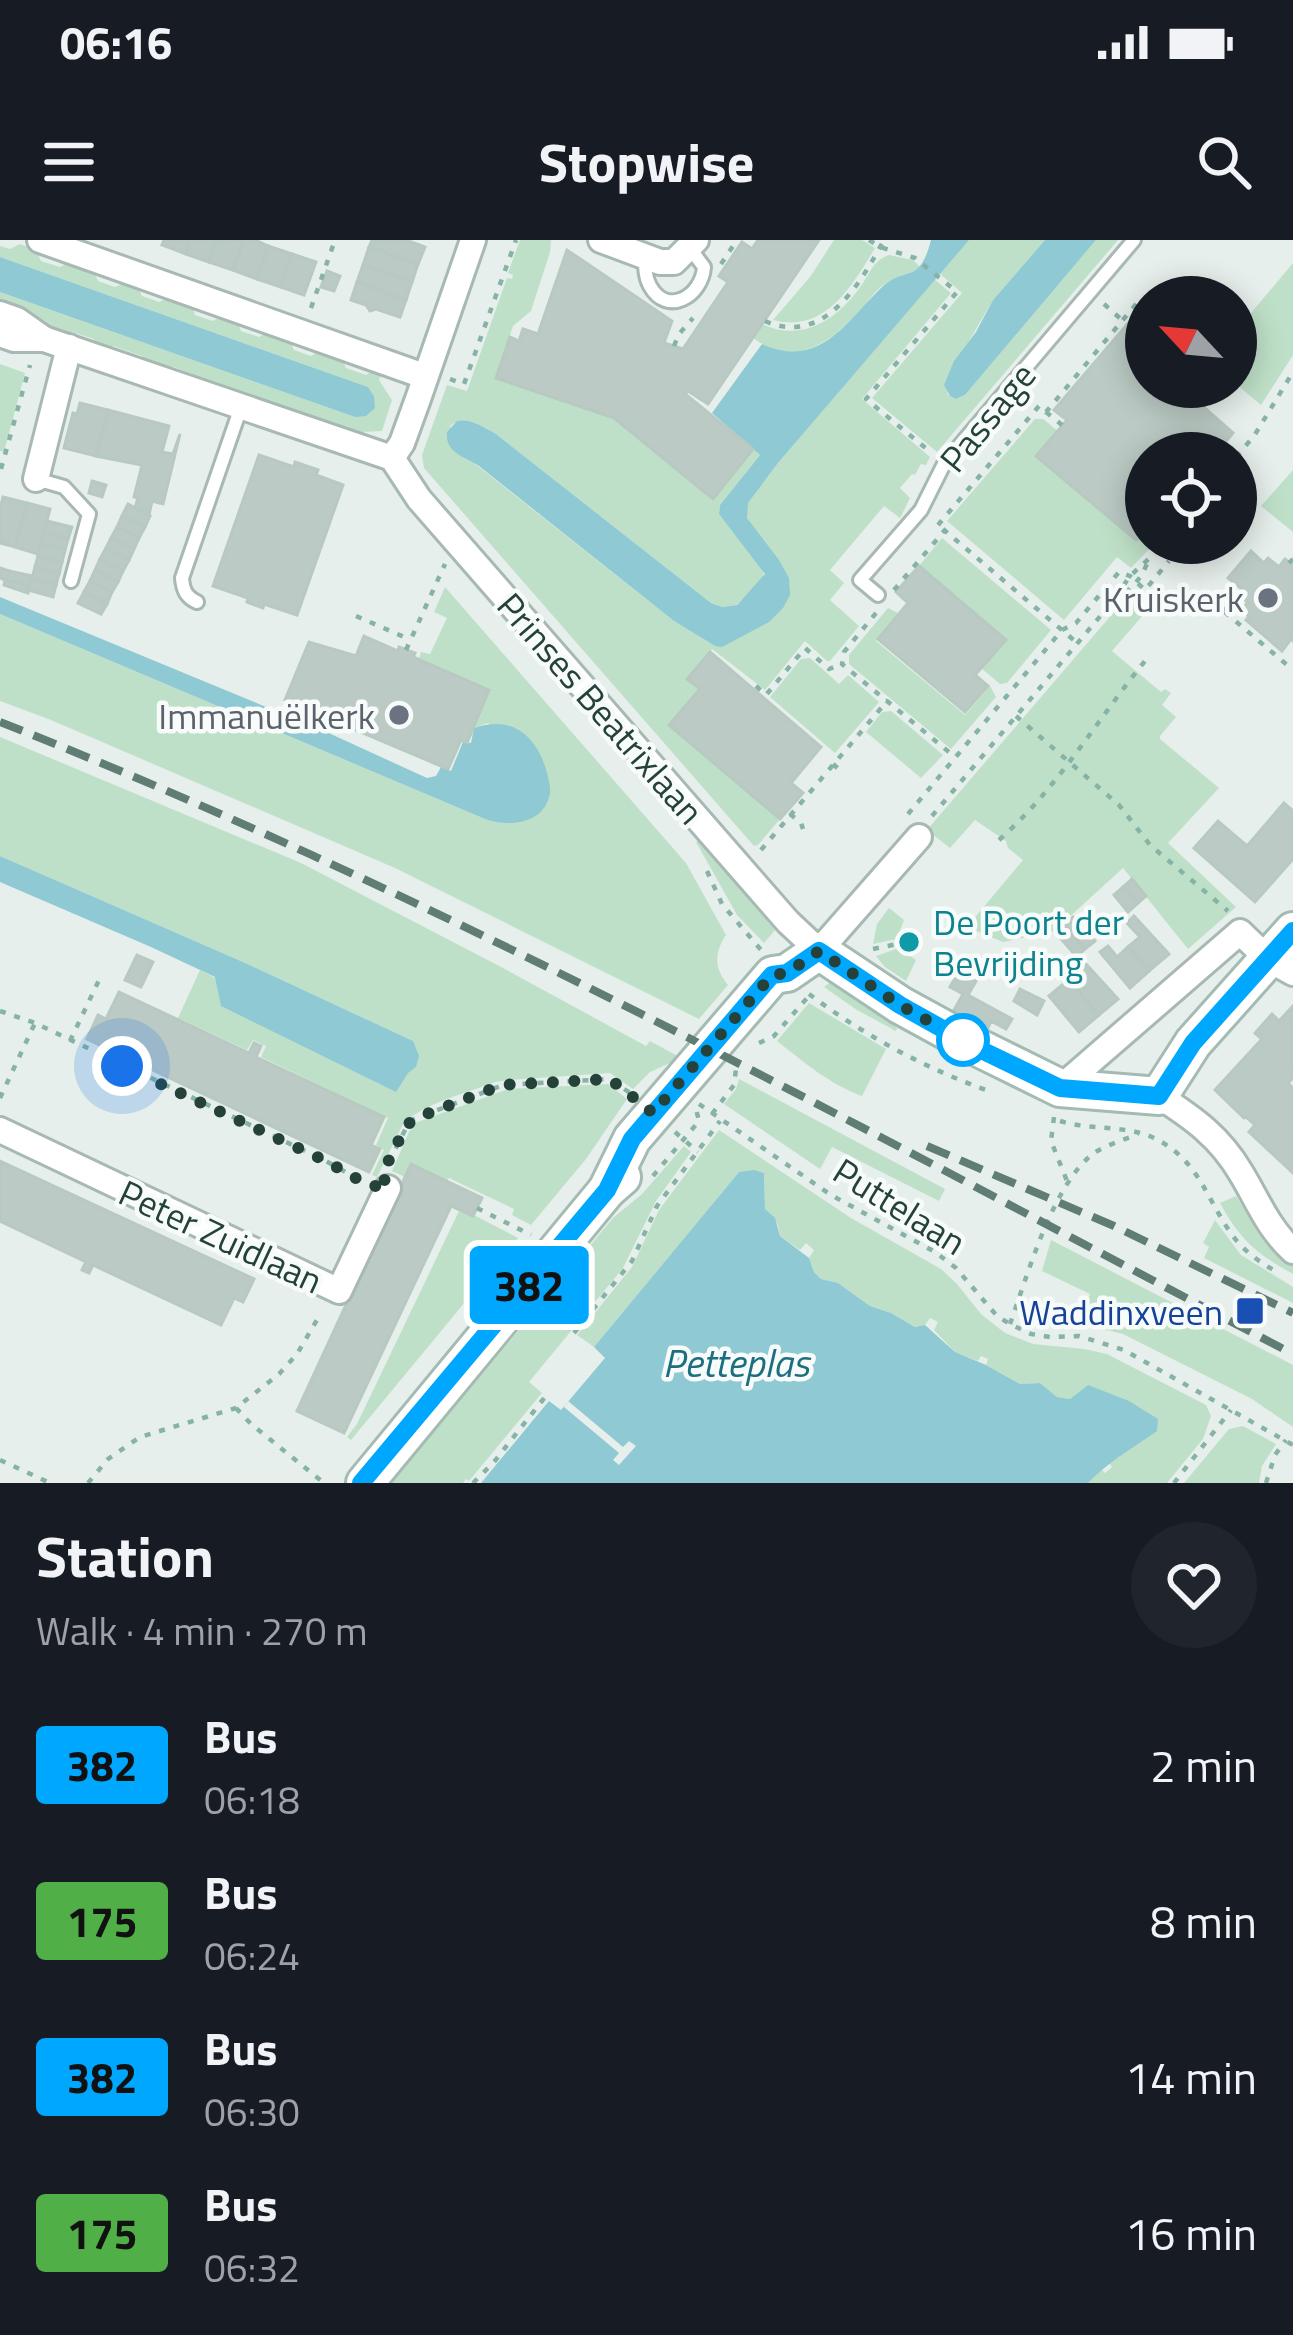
<!DOCTYPE html>
<html lang="en">
<head>
<meta charset="utf-8">
<style>
  :root { --surface:#171b24; --page:#20242c; --text:#f1f3f6; --muted:#9ea1a6 }
  body { margin:0; font-family:"Titillium Web",sans-serif; background:var(--page); color:var(--text); height:100vh; display:flex; flex-direction:column; font-size:45px; white-space:nowrap }
  * { box-sizing:border-box; margin:0 }
  p { font-size:39px; color:var(--muted) }
  .icon { flex:none; width:66px; height:66px; fill:none; stroke:currentColor; stroke-width:2; stroke-linecap:round; stroke-linejoin:round }
  .map { position:relative; height:1243px; overflow:hidden }
  .panel { display:flex; flex-direction:column; background:var(--surface); flex:1 }
  .panel>* { flex:none }
  .badge { padding:0 24px; border-radius:9px; font-size:42px; line-height:78px }
  .needle { width:78px; rotate:296deg }
  .tools { position:absolute; left:1125px; top:36px; display:grid; gap:24px }
  .tools a { display:grid; place-items:center; width:132px; height:132px; border-radius:50%; background:var(--surface); box-shadow:0 6px 30px #0003; font-size:60px }
  .you { position:absolute; width:60px; height:60px; margin:-30px; border:9px solid #fff; border-radius:50%; background:#1a73e8; box-shadow:0 0 0 18px #1a73e833 }
  .map>.badge { position:absolute; translate:-50% -50%; box-shadow:0 0 0 6px #fff }
  .round { display:grid; place-items:center; flex:none; width:126px; height:126px; border-radius:63px; background:var(--page) }
  .headline { display:flex; align-items:center; justify-content:space-between; height:204px; padding:0 36px }
  h1 { font-size:57px; font-weight:700; line-height:90px }
  ul { padding:0; list-style:none }
  li { display:flex; align-items:center; gap:36px; height:156px; padding:0 36px }
  li div { flex:1 }
  li b { display:block; font-size:45px }
  li em { font-style:normal }
  li .badge { min-width:132px; font-weight:700; text-align:center }
  .status { display:flex; justify-content:space-between; align-items:center; height:84px; padding:0 60px; background:var(--surface); direction:ltr }
  .status svg { height:33px; fill:currentColor }
  header { display:flex; justify-content:space-between; align-items:center; height:156px; padding:0 36px; background:var(--surface); font-size:54px; font-weight:700 }
  .map>svg:first-child { display:block }
  .green { fill:#bfe0c8 }
  .water { fill:#8ec9d4 }
  .pier { fill:#e6efeb }
  .building { fill:#bbcac4; stroke:#b8c9c2; stroke-width:3 }
  .lines { fill:none; stroke-linecap:round; stroke-linejoin:round }
  .lane-casing { stroke:#a8b8b2; stroke-width:18 }
  .street-casing { stroke:#a8b8b2; stroke-width:30 }
  .secondary-casing { stroke:#a4bbb3; stroke-width:42 }
  .path { stroke:#86b3a5; stroke-width:4.5; stroke-dasharray:6 9; stroke-linecap:butt }
  .lane { stroke:#fff; stroke-width:12 }
  .street { stroke:#fff; stroke-width:24 }
  .secondary { stroke:#fff; stroke-width:36 }
  .rail { stroke:#5f7d75; stroke-width:8; stroke-dasharray:24 12; stroke-linecap:butt }
  .line-casing { stroke:#fff; stroke-width:27 }
  .line { stroke:#00a7ff; stroke-width:18 }
  .walk { stroke:#24423a; stroke-width:12; stroke-dasharray:0 21.6 }
  .worship-dot { fill:#6b7280; stroke:#f7fbf9; stroke-width:4.5 }
  .culture-dot { fill:#0f9aa8; stroke:#f7fbf9; stroke-width:4.5 }
  .stop-dot { fill:#fff; stroke:#00a7ff; stroke-width:6 }
  .transit-dot { fill:#1a4fb4; stroke:#f7fbf9; stroke-width:4.5 }
  .labels { text-anchor:middle; dominant-baseline:central; stroke-width:9; stroke-linejoin:round; paint-order:stroke }
  .street-label { font-size:36px; fill:#24423a; stroke:#f7fbf9 }
  .worship-label { font-size:36px; fill:#5b616d; stroke:#f7fbf9; text-anchor:end }
  .culture-label { font-size:36px; fill:#0d838f; stroke:#f7fbf9; text-anchor:start }
  .transit-label { font-size:36px; fill:#164399; stroke:#f7fbf9; text-anchor:end }
  .water-label { font-size:39px; font-style:italic; fill:#1c6f80; stroke:#f7fbf9 }
</style>
</head>
<body>
<div class="status"><b>06:16</b><svg viewBox="0 0 49 12"><path d="M0 12V9h3v3zM5 12V6h3v6zM10 12V3h3v9zM15 12V0h3v12zM26 1h20v11H26zM47 4h2v5h-2z"/></svg></div>
<header><svg class="icon" aria-label="menu" viewBox="0 0 24 24"><path d="M4 6h16M4 12h16M4 18h16"/></svg>Stopwise<svg class="icon" aria-label="search" viewBox="0 0 24 24"><circle cx="10" cy="10" r="6"/><path d="M15 15l6 6"/></svg></header>
<div class="map">
<svg width="1293" height="1243" viewBox="0 0 1293 1243">
  <rect width="100%" height="100%" fill="#e6efeb"/>
  <g class="green">
    <path d="M520,0H551L550,12L531,71L513,86L496,138L614,178L712,258L753,209L760,215L720,265L719,274L764,330L763,339L736,365L722,367L711,363L496,194C480,185 466,174 450,186L469,219L674,381L715,406L783,368L756,292L747,278V264L778,223L934,39L951,53L862,159L930,217L926,225L921,224L915,235L912,234L900,248L910,258L900,278L884,266L830,330L844,343L830,360L859,386L830,421H827L805,401L765,450L712,409L688,438L700,449L670,485L780,579L758,605L754,606L424,228L422,215L447,145L467,151L507,38L512,39L513,35L508,33Z"/>
    <path d="M834,0H862L875,8C852,46 825,94 773,80L810,37Z"/>
    <path d="M967,0H1045L993,60L945,142L948,155L956,159L965,155L1096,0H1118L937,212L872,158L962,53L939,33Z"/>
    <path d="M20,4L36,10L41,21L60,27L69,22L93,30L98,41L115,47L126,42L138,46L142,56L159,62L170,57L192,64L195,75L213,81L224,75L237,80L241,91L259,97L270,91L289,98L294,110L311,116L323,109L341,116L346,128L366,135L376,128L382,130L379,140L392,160L382,191L362,192L359,201L197,144L192,134L174,127L163,132L147,127L142,116L113,106L109,114L99,110L94,99L72,92L62,97L0,67V52L355,177L374,156L368,147L0,17V6L10,9Z"/>
    <path d="M889,15L913,20L920,27C910,35 897,36 886,43C876,49 868,62 860,70C830,103 796,129 753,98L762,84C804,104 840,77 863,43C871,31 874,20 889,15Z"/>
    <path d="M1293,23V115L1261,165L1236,144V91Z"/>
    <path d="M0,124L25,133L4,212L0,211Z"/>
    <path d="M1035,179H1043L1058,191L1037,215L1136,299L1146,288V303H1155L1131,328L1117,317L1064,380L947,281Z"/>
    <path d="M1293,230V292L1261,266Z"/>
    <path d="M942,298L1051,390L1007,443L1000,444L981,428L1005,399L919,326Z"/>
    <path d="M445,347L686,623L726,695C714,713 714,728 728,745L699,779L395,628L51,480L0,461V374L485,579C508,587 533,582 547,562L488,483L474,488L490,449L419,419L421,412L430,414L447,378L434,372Z"/>
    <path d="M1132,351L1150,367L1112,411L1161,452L1165,449L1171,453L1162,465L1176,477L1160,496V499L1219,548L1168,603L1236,667L1188,709L1123,628L1054,691L1003,702L967,687L1023,620L1008,608L1006,601L975,580L950,608L927,590Z"/>
    <path d="M888,368L898,373L876,401L965,475L990,446L996,457L951,509L849,424V415Z"/>
    <path d="M810,418L839,444L848,435L879,462L835,513L770,457L801,419Z"/>
    <path d="M891,471L943,515L921,538L866,492L882,472Z"/>
    <path d="M0,497L301,623L503,728L646,806L650,801L681,818L650,832L633,849L610,833L509,840L495,842C469,852 422,864 403,884L377,937L372,935L384,910L376,905L388,878L261,817L266,806L253,800L247,810L178,778L200,730L215,738L413,801L243,722L0,616Z"/>
    <path d="M699,600L775,690L764,703L737,675L696,602Z"/>
    <path d="M889,668L904,680L897,699L873,704L877,684Z"/>
    <path d="M899,708L916,720L906,741L885,727L876,716Z"/>
    <path d="M832,741L849,748L897,788L896,791L857,770L824,747Z"/>
    <path d="M809,763L886,809L862,856C829,844 804,822 777,801Z"/>
    <path d="M739,839L945,949L939,961L832,907L820,929L724,864L736,849Z"/>
    <path d="M608,844L627,859L586,919L531,985L512,975L514,969L449,938L446,941L412,924L405,937L392,931L409,892L415,883L508,849Z"/>
    <path d="M719,890L851,978L941,1029L957,1044L981,1074L1005,1093L1033,1104L1084,1109L1107,1114L1206,1165L1211,1176L1203,1199L1167,1243H1088L1101,1229L1105,1233L1112,1227L1108,1222L1120,1217L1088,1145L1070,1159L1057,1157L1040,1143L1020,1144L986,1125L988,1119L981,1116L978,1121L955,1112L934,1090L938,1082L930,1078L925,1085L915,1087L891,1073L870,1066L838,1043L821,1039L814,1032L809,1018L814,1010L806,1003L800,1010L780,996L778,985L765,969L764,933L739,932L594,1107L577,1095L632,1027L659,970Z"/>
    <path d="M684,906L691,912L656,961L623,1028L529,1142L542,1153L469,1241L466,1239L463,1243H391L613,978L642,954Z"/>
    <path d="M1236,956L1263,998L1293,1024V1034C1257,1014 1240,1000 1220,963Z"/>
    <path d="M459,971L474,975L518,998L351,1200L347,1197L357,1184Z"/>
    <path d="M1215,980L1241,1015L1293,1047V1063L1204,1018L1209,1007L1203,1003Z"/>
    <path d="M1051,1000L1293,1125V1187L1252,1159L1123,1094L1079,1083L1090,1054L1042,1031Z"/>
    <path d="M1243,1186L1276,1204L1262,1226L1259,1243H1184L1229,1189Z"/>
  </g>
  <g class="water">
    <path d="M931,0H969L778,223L748,263L747,278L779,320L789,338L790,355L783,368L769,382L722,407L715,406L674,381L479,226C464,216 445,213 447,192L457,181C471,178 484,187 496,194L711,363L722,367L737,365L765,334L719,274L720,265L760,215L712,173L762,104C819,130 845,83 880,49C905,24 919,47 931,0Z"/>
    <path d="M1045,0H1096L965,155L956,159L950,156L944,145L954,121L976,92L993,60Z"/>
    <path d="M0,17L368,147L374,156L375,168L366,176L355,177L0,52Z"/>
    <path d="M0,357L322,490L427,538L436,536L441,527L451,531L463,502L471,503L474,488C511,475 535,494 546,529C548,537 552,549 549,557C542,585 506,587 485,579L0,374Z"/>
    <path d="M0,616L243,722L413,801L419,816L416,827L408,833L396,852L221,766L215,737L151,707L0,642Z"/>
    <path d="M754,930L764,933L765,969L775,978L780,996L809,1018L814,1032L821,1039L838,1043L870,1066L891,1073L915,1087L925,1085L955,1112L986,1125L1020,1144L1040,1143L1057,1157L1070,1159L1088,1145L1129,1161L1158,1179L1157,1191C1133,1208 1108,1222 1088,1243H481L549,1161L561,1170L605,1118L594,1107L739,932Z"/>
  </g>
  <path class="pier" d="M568,1161L623,1207L629,1201L636,1206L619,1225L613,1220L619,1213L564,1167Z"/>
  <g class="building">
    <path d="M164,0H190L186,14L162,5Z"/>
    <path d="M190,0H217L209,22L186,14Z"/>
    <path d="M217,0H244L233,30L209,22Z"/>
    <path d="M244,0H255L268,6L257,39L233,30Z"/>
    <path d="M372,0H406L425,7L418,24L369,7Z"/>
    <path d="M758,0H819L708,164L688,151L685,154L753,209L713,259L614,178L496,138L510,97L519,101L523,89L538,94L567,10L672,81L664,103L683,109L728,42L719,36L742,2L752,9Z"/>
    <path d="M268,6L292,14L281,47L257,39Z"/>
    <path d="M369,7L418,24L412,42L363,25Z"/>
    <path d="M292,14L316,22L304,55L281,47Z"/>
    <path d="M363,25L412,42L406,60L357,42Z"/>
    <path d="M327,31L340,36L334,51L321,47Z"/>
    <path d="M357,42L406,60L400,77L376,69L370,71L366,65L351,60Z"/>
    <path d="M1142,67L1146,70V147H1181L1233,193L1216,213H1146V288L1136,300L1036,216L1067,180L1054,170Z"/>
    <path d="M80,163L108,170L96,216L64,208L73,173L77,174Z"/>
    <path d="M108,170L169,186L162,212L173,214L180,194L163,264L152,261L149,275L135,268L138,258L134,257L142,225L96,216Z"/>
    <path d="M259,215L294,227L295,222L318,230L316,235L343,245L297,375L264,364L263,368L247,362L248,358L213,346Z"/>
    <path d="M92,241L106,245L102,257L89,253Z"/>
    <path d="M3,257L27,263L15,307L0,303V269Z"/>
    <path d="M27,263L50,269L38,314L15,307Z"/>
    <path d="M128,264L150,276L145,287L122,276Z"/>
    <path d="M122,276L145,287L139,298L117,287Z"/>
    <path d="M47,281L72,287L68,299L44,292Z"/>
    <path d="M117,287L139,298L134,309L111,298Z"/>
    <path d="M44,292L68,299L65,310L41,304Z"/>
    <path d="M111,298L134,309L129,320L106,308Z"/>
    <path d="M41,304L65,310L62,322L38,316Z"/>
    <path d="M106,308L129,320L123,331L100,319Z"/>
    <path d="M1251,311L1264,323L1268,318L1279,327L1285,319L1293,325V401L1291,399L1282,411L1246,380L1249,376L1242,370L1248,362L1237,354L1242,349L1228,338Z"/>
    <path d="M38,316L62,322L59,334L35,327Z"/>
    <path d="M100,319L123,331L118,342L95,330Z"/>
    <path d="M919,326L1006,400L975,435L988,446L965,472L878,399L908,363L896,352Z"/>
    <path d="M35,327L59,334L56,345L32,339Z"/>
    <path d="M0,328L9,331L7,340L30,346L28,353L4,345L5,340L0,338Z"/>
    <path d="M95,330L118,342L112,352L90,341Z"/>
    <path d="M9,331L32,336L30,346L7,340Z"/>
    <path d="M32,339L56,345L53,357L28,350Z"/>
    <path d="M90,341L112,352L107,364L84,352Z"/>
    <path d="M84,352L107,364L101,374L78,363Z"/>
    <path d="M364,396L398,411L399,407L415,413L413,417L489,450L467,503L461,500L448,529L285,460L309,402L356,416Z"/>
    <path d="M710,412L821,507L791,543L803,553L780,579L669,485L700,449L687,439Z"/>
    <path d="M1284,563L1293,571V619L1255,662L1194,608L1218,581L1247,606Z"/>
    <path d="M1132,639L1146,656L1138,663L1123,647Z"/>
    <path d="M1123,647L1138,663L1128,672L1114,655Z"/>
    <path d="M1134,676L1169,714L1149,731L1128,707L1140,697L1127,683Z"/>
    <path d="M1073,677L1095,701L1085,709L1064,685Z"/>
    <path d="M1064,685L1085,709L1077,717L1055,692Z"/>
    <path d="M1108,706L1117,717L1128,707L1149,731L1130,748L1100,712Z"/>
    <path d="M137,715L153,722L141,747L125,740Z"/>
    <path d="M1086,724L1118,759L1099,775L1068,740Z"/>
    <path d="M959,732L976,741L968,755L1012,779L1006,789L991,781L987,790L953,772L963,754L950,747Z"/>
    <path d="M1068,740L1099,775L1079,792L1049,756Z"/>
    <path d="M1020,749L1044,761L1037,775L1014,761Z"/>
    <path d="M119,752L249,813L254,803L261,806L256,817L384,877L371,905L380,909L369,932L87,799L98,775L106,779Z"/>
    <path d="M1292,767L1293,838L1288,843L1293,848V933L1249,892L1255,885L1246,877L1244,878L1215,850L1262,799L1255,793L1272,774L1279,781Z"/>
    <path d="M0,921L254,1039L243,1062L234,1058L221,1085L93,1025L89,1033L82,1030L86,1022L0,981Z"/>
    <path d="M411,924L482,958L473,976L451,966L344,1193L297,1171Z"/>
  </g>
  <g class="lines">
    <defs>
      <g id="lane">
        <path d="M645,17C645,27 645,37 650,46C667,77 702,56 704,27L689,7"/>
        <path d="M36,239L64,247L89,274L71,341"/>
        <path d="M878,355L860,340L921,270L944,224L1134,0"/>
        <path d="M197,362C186,357 183,350 182,338L241,167"/>
      </g>
      <g id="street">
        <path d="M40,0L424,136"/>
        <path d="M601,0L660,22H674L696,0"/>
        <path d="M0,74L17,80L44,99L392,218L419,259L788,682L819,711L919,597"/>
        <path d="M0,94L14,99H44"/>
        <path d="M392,218L402,203L418,159L473,0"/>
        <path d="M36,239L69,107"/>
        <path d="M1060,848L1240,692L1268,719L1293,733"/>
        <path d="M1159,856C1193,878 1220,897 1241,933C1258,961 1268,988 1293,1011"/>
        <path d="M0,890L339,1051L388,948"/>
      </g>
      <g id="secondary">
        <path d="M607,950L632,899L773,735L787,733L819,711L900,765L973,805L1060,848L1159,856L1193,803L1293,691"/>
        <path d="M365,1243L607,950L622,937"/>
      </g>
    </defs>
    <use href="#lane" class="lane-casing"/>
    <use href="#street" class="street-casing"/>
    <use href="#secondary" class="secondary-casing"/>
    <g class="path">
      <path d="M869,0L880,7L915,18L957,52L866,159L928,210"/>
      <path d="M721,24L737,0"/>
      <path d="M1104,64L1122,80"/>
      <path d="M311,68L335,0"/>
      <path d="M765,81C824,107 860,44 884,0"/>
      <path d="M674,106L679,94L693,78"/>
      <path d="M450,139L464,144L516,0"/>
      <path d="M1046,172L1062,185"/>
      <path d="M1236,217L1254,196L1293,132"/>
      <path d="M1,229L30,125"/>
      <path d="M938,285L1039,166L1046,172L1137,63L1146,59"/>
      <path d="M943,289L1076,402"/>
      <path d="M1289,323L1293,319"/>
      <path d="M894,350L945,290"/>
      <path d="M1113,361C1130,351 1141,340 1148,321"/>
      <path d="M1190,369L1206,356L1293,430"/>
      <path d="M1224,371L1230,364L1243,376L1246,373"/>
      <path d="M876,373L844,412L842,424L955,517"/>
      <path d="M356,376L411,400"/>
      <path d="M406,410L445,324"/>
      <path d="M756,446L766,455L805,408L829,429L842,424"/>
      <path d="M1016,476L1119,565L1150,605L1228,671"/>
      <path d="M833,524L844,534"/>
      <path d="M790,574L801,583L803,589"/>
      <path d="M908,574L1062,390L1076,383L1119,332L1130,336L1145,350L1169,321"/>
      <path d="M932,576L1113,361L1130,336L1166,303"/>
      <path d="M999,600C1057,549 1097,480 1145,421"/>
      <path d="M761,610L888,460"/>
      <path d="M707,631L722,664L761,710"/>
      <path d="M873,709L897,704"/>
      <path d="M809,754C862,794 926,829 989,851"/>
      <path d="M0,771L35,783L324,920L365,943"/>
      <path d="M70,801L100,738"/>
      <path d="M759,803L774,796L807,758"/>
      <path d="M0,858L35,783"/>
      <path d="M699,864L831,955L935,1012L956,1028L997,1076L1010,1084L1031,1094L1050,1097L1079,1096L1124,1110L1293,1205"/>
      <path d="M712,874L734,845L736,829"/>
      <path d="M1054,877L1051,901L1067,941"/>
      <path d="M1060,881C1092,891 1131,884 1160,901C1198,923 1205,954 1228,989C1240,1008 1257,1021 1277,1032"/>
      <path d="M675,892L698,912"/>
      <path d="M389,922L407,886L414,879L503,845L610,839L630,853"/>
      <path d="M653,936L699,881L696,869"/>
      <path d="M477,968L531,995"/>
      <path d="M1010,1084C1027,1037 1053,943 1094,913C1106,905 1124,900 1138,894"/>
      <path d="M574,1093L632,1021L657,966L720,881"/>
      <path d="M236,1168L251,1184L324,1243"/>
      <path d="M0,1220L50,1243"/>
      <path d="M88,1243L108,1219L140,1197L236,1168L279,1134L297,1114L321,1073"/>
      <path d="M473,1243L494,1222L545,1157"/>
      <path d="M1174,1243L1231,1170"/>
      <path d="M1266,1243L1275,1215L1286,1200"/>
    </g>
    <use href="#lane" class="lane"/>
    <use href="#street" class="street"/>
    <use href="#secondary" class="secondary"/>
    <g class="rail">
      <path d="M0,482C447,658 868,892 1293,1114"/>
      <path d="M927,906L1114,986L1293,1073"/>
    </g>
  </g>
  <g class="lines">
    <defs>
      <path id="line" d="M361,1243L607,950L632,899L772,735L787,733L819,711L900,765L973,806L1060,848L1159,856L1193,803L1293,691"/>
    </defs>
    <use href="#line" class="line-casing"/>
    <use href="#line" class="line"/>
    <path class="walk" d="M122,826L324,920L368,945L388,948L382,934L406,886L414,879L502,845L610,839L653,873L772,735L787,733L819,711L900,765L973,806L963,800"/>
  </g>
  <g class="worship-dot">
    <circle cx="1268" cy="358" r="12"/>
    <circle cx="399" cy="475" r="12"/>
  </g>
  <circle class="culture-dot" cx="909" cy="702" r="12"/>
  <circle class="stop-dot" cx="963" cy="800" r="24"/>
  <rect class="transit-dot" x="1235" y="1056" width="30" height="30" rx="6"/>
  <g class="labels">
    <g class="street-label">
      <text transform="translate(987 177) rotate(-51)">Passage</text>
      <text transform="translate(601 468) rotate(49)">Prinses Beatrixlaan</text>
      <text transform="translate(900 966) rotate(32)">Puttelaan</text>
      <text transform="translate(221 996) rotate(25)">Peter Zuidlaan</text>
    </g>
    <g class="worship-label">
      <text x="1244" y="358">Kruiskerk</text>
      <text x="375" y="475">Immanuëlkerk</text>
    </g>
    <g class="culture-label">
      <text x="933" y="681">De Poort der<tspan x="933" dy="41">Bevrijding</tspan></text>
    </g>
    <g class="transit-label">
      <text x="1223" y="1071">Waddinxveen</text>
    </g>
    <g class="water-label">
      <text x="736" y="1122">Petteplas</text>
    </g>
  </g>
</svg>
<div class="tools">
<a><svg class="needle" viewBox="-14 -14 28 28"><path d="M0-13l5 13h-10z" fill="#e53935"/><path d="M0 13l5-13h-10z" fill="#9ea1a6"/></svg></a>
<a><svg class="icon" aria-label="locate" viewBox="0 0 24 24"><circle cx="12" cy="12" r="6"/><path d="M12 2v4M12 18v4M2 12h4M18 12h4"/></svg></a>
</div>
<div class="you" style="left:122px;top:826px"></div>
<b class="badge" style="left:529px;top:1045px;background:#00a7ff;color:#111">382</b>
</div>
<section class="panel">
<div class="headline"><div><h1>Station</h1><p>Walk · 4 min · 270 m</p></div><a class="round"><svg class="icon" aria-label="heart" viewBox="0 0 24 24"><path d="M12 20l-8-8c-3-5 5-10 8-4 3-6 11-1 8 4z"/></svg></a></div>
<ul>
<li><span class="badge" style="background:#00a7ff;color:#111">382</span><div><b>Bus</b><p>06:18</p></div><em>2 min</em></li>
<li><span class="badge" style="background:#50af46;color:#111">175</span><div><b>Bus</b><p>06:24</p></div><em>8 min</em></li>
<li><span class="badge" style="background:#00a7ff;color:#111">382</span><div><b>Bus</b><p>06:30</p></div><em>14 min</em></li>
<li><span class="badge" style="background:#50af46;color:#111">175</span><div><b>Bus</b><p>06:32</p></div><em>16 min</em></li>
</ul>
</section>
</body>
</html>
